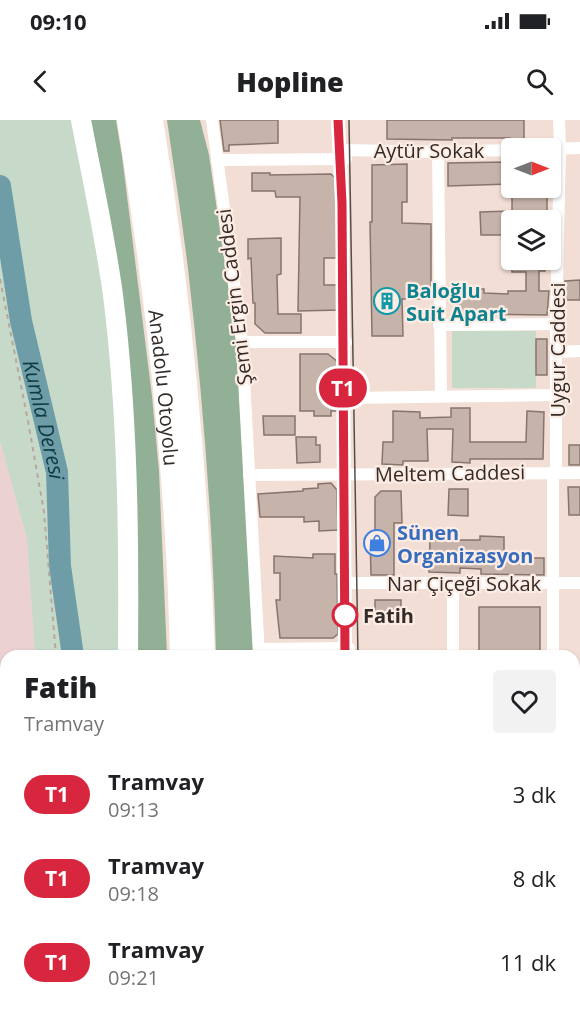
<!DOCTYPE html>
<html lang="tr">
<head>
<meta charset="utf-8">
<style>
  :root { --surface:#fff; --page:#f2f2f2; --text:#202124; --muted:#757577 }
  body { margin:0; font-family:"Open Sans",sans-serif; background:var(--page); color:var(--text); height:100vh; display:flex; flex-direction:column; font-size:22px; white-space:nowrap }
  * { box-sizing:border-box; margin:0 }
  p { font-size:20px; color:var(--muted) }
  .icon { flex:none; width:33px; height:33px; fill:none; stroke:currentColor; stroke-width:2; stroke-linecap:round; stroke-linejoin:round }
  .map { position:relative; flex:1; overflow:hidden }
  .drawer { position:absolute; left:0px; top:530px; width:580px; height:368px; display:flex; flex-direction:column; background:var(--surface); border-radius:18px 18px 0 0; box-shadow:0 2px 4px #0004 }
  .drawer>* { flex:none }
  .badge { padding:0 12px; border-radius:20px; font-size:21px; line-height:39px }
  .needle { width:39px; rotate:90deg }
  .fabs { position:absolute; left:501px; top:18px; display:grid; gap:12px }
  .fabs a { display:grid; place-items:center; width:60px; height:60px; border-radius:6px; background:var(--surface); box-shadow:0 2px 4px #0004; font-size:30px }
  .map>.badge { position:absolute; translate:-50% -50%; box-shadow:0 0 0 3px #fff }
  .round { display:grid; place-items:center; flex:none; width:63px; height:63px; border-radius:6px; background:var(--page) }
  .overview { display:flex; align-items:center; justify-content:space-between; height:102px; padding:0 24px }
  h1 { font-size:28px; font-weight:800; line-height:45px }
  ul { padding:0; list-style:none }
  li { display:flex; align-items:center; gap:18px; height:84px; padding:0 24px }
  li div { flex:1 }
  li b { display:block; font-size:22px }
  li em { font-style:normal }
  li .badge { min-width:66px; font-weight:700; text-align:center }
  .status { display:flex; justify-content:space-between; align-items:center; height:42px; padding:0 30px; background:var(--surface); direction:ltr }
  .status svg { height:16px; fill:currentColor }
  header { display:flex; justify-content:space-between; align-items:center; height:78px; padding:0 24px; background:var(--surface); font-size:27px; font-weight:800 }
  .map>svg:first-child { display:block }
  .industrial { fill:#ecd1d2 }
  .green { fill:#c7dac9 }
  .forest { fill:#92b095 }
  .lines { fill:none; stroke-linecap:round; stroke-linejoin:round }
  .river { stroke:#6f9da7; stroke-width:22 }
  .building { fill:#c6b3a9; stroke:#87756c; stroke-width:1.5 }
  .path { stroke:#b6a69e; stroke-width:2; stroke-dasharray:4.5 4.5; stroke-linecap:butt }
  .street { stroke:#fff; stroke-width:12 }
  .primary { stroke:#fff; stroke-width:20 }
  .highway { stroke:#fff; stroke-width:24 }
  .tram { stroke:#564d48; stroke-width:1.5 }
  .line-casing { stroke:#fff; stroke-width:14 }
  .line { stroke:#d7263d; stroke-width:9 }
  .stop-dot { fill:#fff; stroke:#d7263d; stroke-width:3 }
  .labels { text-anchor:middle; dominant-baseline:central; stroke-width:4.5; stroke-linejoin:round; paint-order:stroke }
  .street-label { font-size:20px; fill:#322b27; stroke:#fcece4 }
  .culture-label { font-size:20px; font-weight:bold; fill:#0d838f; stroke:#fcece4; text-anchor:start }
  .shop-label { font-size:20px; font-weight:bold; fill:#366cbe; stroke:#fcece4; text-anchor:start }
  .stop-label { font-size:20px; font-weight:bold; fill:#322b27; stroke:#fcece4; text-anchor:start }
  .water-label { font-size:21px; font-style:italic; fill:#0e3a43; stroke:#fcece4 }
</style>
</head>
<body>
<div class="status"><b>09:10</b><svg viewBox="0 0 49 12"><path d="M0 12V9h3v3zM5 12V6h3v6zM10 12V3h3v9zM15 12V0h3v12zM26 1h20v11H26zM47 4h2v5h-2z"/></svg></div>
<header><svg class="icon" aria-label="back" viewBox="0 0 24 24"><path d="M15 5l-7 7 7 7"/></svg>Hopline<svg class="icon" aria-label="search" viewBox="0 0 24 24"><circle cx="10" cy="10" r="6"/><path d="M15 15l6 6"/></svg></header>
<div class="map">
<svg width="580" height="896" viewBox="0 0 580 896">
  <rect width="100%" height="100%" fill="#f2ded4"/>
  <path class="industrial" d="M0,321L27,419L35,535L6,536V791H0Z"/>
  <g class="green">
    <path d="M0,0H72C87,78 103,155 110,234C118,335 119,435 118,535H35L27,419L0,321Z"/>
    <rect x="452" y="211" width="84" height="57"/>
    <path d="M0,791H6V891H95L94,896H0Z"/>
  </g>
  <g class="forest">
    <path d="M89,0H116L122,36L152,276L159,351L167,535H138L136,361Z"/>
    <path d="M167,0H200L209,35L236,221L255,535H216C213,406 203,278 188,149C182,99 174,50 167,0Z"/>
    <path d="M116,891H147L146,896H115Z"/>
    <path d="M196,891H265L264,896H196Z"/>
  </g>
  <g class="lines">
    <g class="river">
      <path id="s1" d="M0,66L21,201L57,352L60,446L73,536"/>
      <path d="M71,896V891"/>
    </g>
  </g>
  <g class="building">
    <path d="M220,0H278V23L229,25V31H224Z"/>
    <path d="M387,0H524V20H510V18H452V20L387,19Z"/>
    <path d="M506,42V46H512V64L448,66V43Z"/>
    <path d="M407,44V82H402V103L431,104V179H402L403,216H372L370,102H372V45Z"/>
    <path d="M252,53H270V55L331,54L336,59V138H324V165H339L340,190L298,191L300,77H276L275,71H252Z"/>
    <path d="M512,68H547V100H512V115H481L480,92L512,91Z"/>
    <path d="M281,118V154L277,155L278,194H301V213H265L255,204V183H253L251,138L248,139V119Z"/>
    <path d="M512,140H545V151H539V171H549L547,195L457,194V169H484V173L508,174V171H526V152H512Z"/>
    <path d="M580,160V180H565V161Z"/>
    <rect x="536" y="219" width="11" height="36"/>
    <path d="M300,234H328L338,242V291H331V296H314V291H300Z"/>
    <path d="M451,288H470V322H526L527,291L544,292L543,339H470V343L452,342L453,309H427L428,341H403V345L382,344L383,322H393V291L420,292V298L451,297Z"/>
    <path d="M263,296H295V315H264Z"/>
    <path d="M296,317H316V325H320V342L297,343Z"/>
    <rect x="569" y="325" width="11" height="20"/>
    <path d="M331,363L337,370L338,410L319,411V401L304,402V397H260L258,374L303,371V369L318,368V364Z"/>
    <path d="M568,367H580V395H569Z"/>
    <path d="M449,369H468V396L448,395Z"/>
    <path d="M381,371H401L402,403H394V455H371L370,413L375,412V377Z"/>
    <path d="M480,416L504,417V438H544V455L481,454V449L460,448V453L429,452L430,420H480Z"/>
    <path d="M313,434H335V454H337L338,514L333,518H280L276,480H280V453H274V436L313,438Z"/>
    <rect x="375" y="480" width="26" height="19"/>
    <rect x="479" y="487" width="61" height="49"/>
  </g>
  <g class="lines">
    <g class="path">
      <path d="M0,159L28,301L44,392L56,536"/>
      <path d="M44,891V896"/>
    </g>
    <g class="street">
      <path d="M212,0L242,222L259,536"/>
      <path d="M550,29L580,28"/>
      <path d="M346,30L438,32L512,30"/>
      <path d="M438,32L441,276"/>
      <path d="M217,40L346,39"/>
      <path d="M439,205L556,204"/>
      <path d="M242,222H346"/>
      <path d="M556,232L580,231"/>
      <path d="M347,278L556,275"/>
      <path d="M553,352V536"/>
      <path d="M556,352V204L560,29L559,0"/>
      <path d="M249,355L580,353"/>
      <path d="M349,463H580"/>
      <path d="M259,529L349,528"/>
      <path d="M453,536V463"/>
      <path d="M574,612H580"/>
      <path d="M574,710H580"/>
      <path d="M574,818L580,817"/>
      <path d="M557,891L558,896"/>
      <path d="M362,896V891"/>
    </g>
    <g class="primary">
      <path d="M81,0C92,58 105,116 113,175C128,295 129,415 128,536"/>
      <path d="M105,896V891"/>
    </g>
    <g class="highway">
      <path id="s2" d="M129,0C158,175 178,358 182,536"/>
      <path d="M151,0C180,177 196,356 203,536"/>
      <path d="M160,896L161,891"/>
      <path d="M181,896V891"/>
    </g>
    <g class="tram">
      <path d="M338,0L342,83L345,536"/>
      <path d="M349,0L358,536"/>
      <path d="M270,896L272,891"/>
      <path d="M283,896L285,891"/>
    </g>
  </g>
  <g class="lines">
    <defs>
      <path id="line" d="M338,0L342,83L345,536"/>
    </defs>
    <use href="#line" class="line-casing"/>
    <use href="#line" class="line"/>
  </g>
  <defs>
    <symbol id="building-ring" viewBox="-11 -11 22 22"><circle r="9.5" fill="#fcece4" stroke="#0f9aa8" stroke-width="1.5"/><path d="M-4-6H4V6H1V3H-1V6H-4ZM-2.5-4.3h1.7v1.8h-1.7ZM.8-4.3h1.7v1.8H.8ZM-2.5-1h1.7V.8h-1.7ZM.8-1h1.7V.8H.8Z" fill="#0f9aa8"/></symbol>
    <symbol id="shop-ring" viewBox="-11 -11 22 22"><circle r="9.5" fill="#fcece4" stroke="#3f7fe0" stroke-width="1.5"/><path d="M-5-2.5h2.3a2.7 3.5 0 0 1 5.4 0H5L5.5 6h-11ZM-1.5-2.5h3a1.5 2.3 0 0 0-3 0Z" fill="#3f7fe0"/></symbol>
  </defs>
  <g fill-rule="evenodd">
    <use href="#building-ring" x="372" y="166" width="30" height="30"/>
    <use href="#shop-ring" x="362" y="408" width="30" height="30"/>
  </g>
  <circle class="stop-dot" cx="345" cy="495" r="12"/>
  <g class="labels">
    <g class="street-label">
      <text x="429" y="30">Aytür Sokak</text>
      <text transform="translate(234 177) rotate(-97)">Şemi Ergin Caddesi</text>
      <text transform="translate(557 230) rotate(-90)">Uygur Caddesi</text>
      <text stroke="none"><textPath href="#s2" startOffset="270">Anadolu Otoyolu</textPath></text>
      <text transform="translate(450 353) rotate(-1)">Meltem Caddesi</text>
      <text x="464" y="463">Nar Çiçeği Sokak</text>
    </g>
    <g class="culture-label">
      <text x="406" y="170">Baloğlu<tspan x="406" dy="23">Suit Apart</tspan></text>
    </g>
    <g class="shop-label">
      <text x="397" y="412">Sünen<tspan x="397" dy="23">Organizasyon</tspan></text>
    </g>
    <g class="stop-label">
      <text x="363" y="495">Fatih</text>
    </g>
    <g class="water-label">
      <text stroke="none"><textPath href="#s1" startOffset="238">Kumla Deresi</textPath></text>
    </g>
  </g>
</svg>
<div class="fabs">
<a><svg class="needle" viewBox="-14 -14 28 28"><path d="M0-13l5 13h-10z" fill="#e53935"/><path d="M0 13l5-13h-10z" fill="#757577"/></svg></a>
<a><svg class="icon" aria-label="layers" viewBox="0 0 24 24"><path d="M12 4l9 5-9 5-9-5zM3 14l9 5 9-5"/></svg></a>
</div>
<b class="badge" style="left:343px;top:268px;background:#d7263d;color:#fff">T1</b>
<section class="drawer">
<div class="overview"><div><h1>Fatih</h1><p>Tramvay</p></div><a class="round"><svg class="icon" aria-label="heart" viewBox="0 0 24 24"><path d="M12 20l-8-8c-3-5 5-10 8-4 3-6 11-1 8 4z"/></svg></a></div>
<ul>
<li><span class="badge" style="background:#d7263d;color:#fff">T1</span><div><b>Tramvay</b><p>09:13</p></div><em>3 dk</em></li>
<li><span class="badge" style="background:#d7263d;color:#fff">T1</span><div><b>Tramvay</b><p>09:18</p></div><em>8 dk</em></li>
<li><span class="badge" style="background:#d7263d;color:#fff">T1</span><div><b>Tramvay</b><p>09:21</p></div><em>11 dk</em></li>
</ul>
</section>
</div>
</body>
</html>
